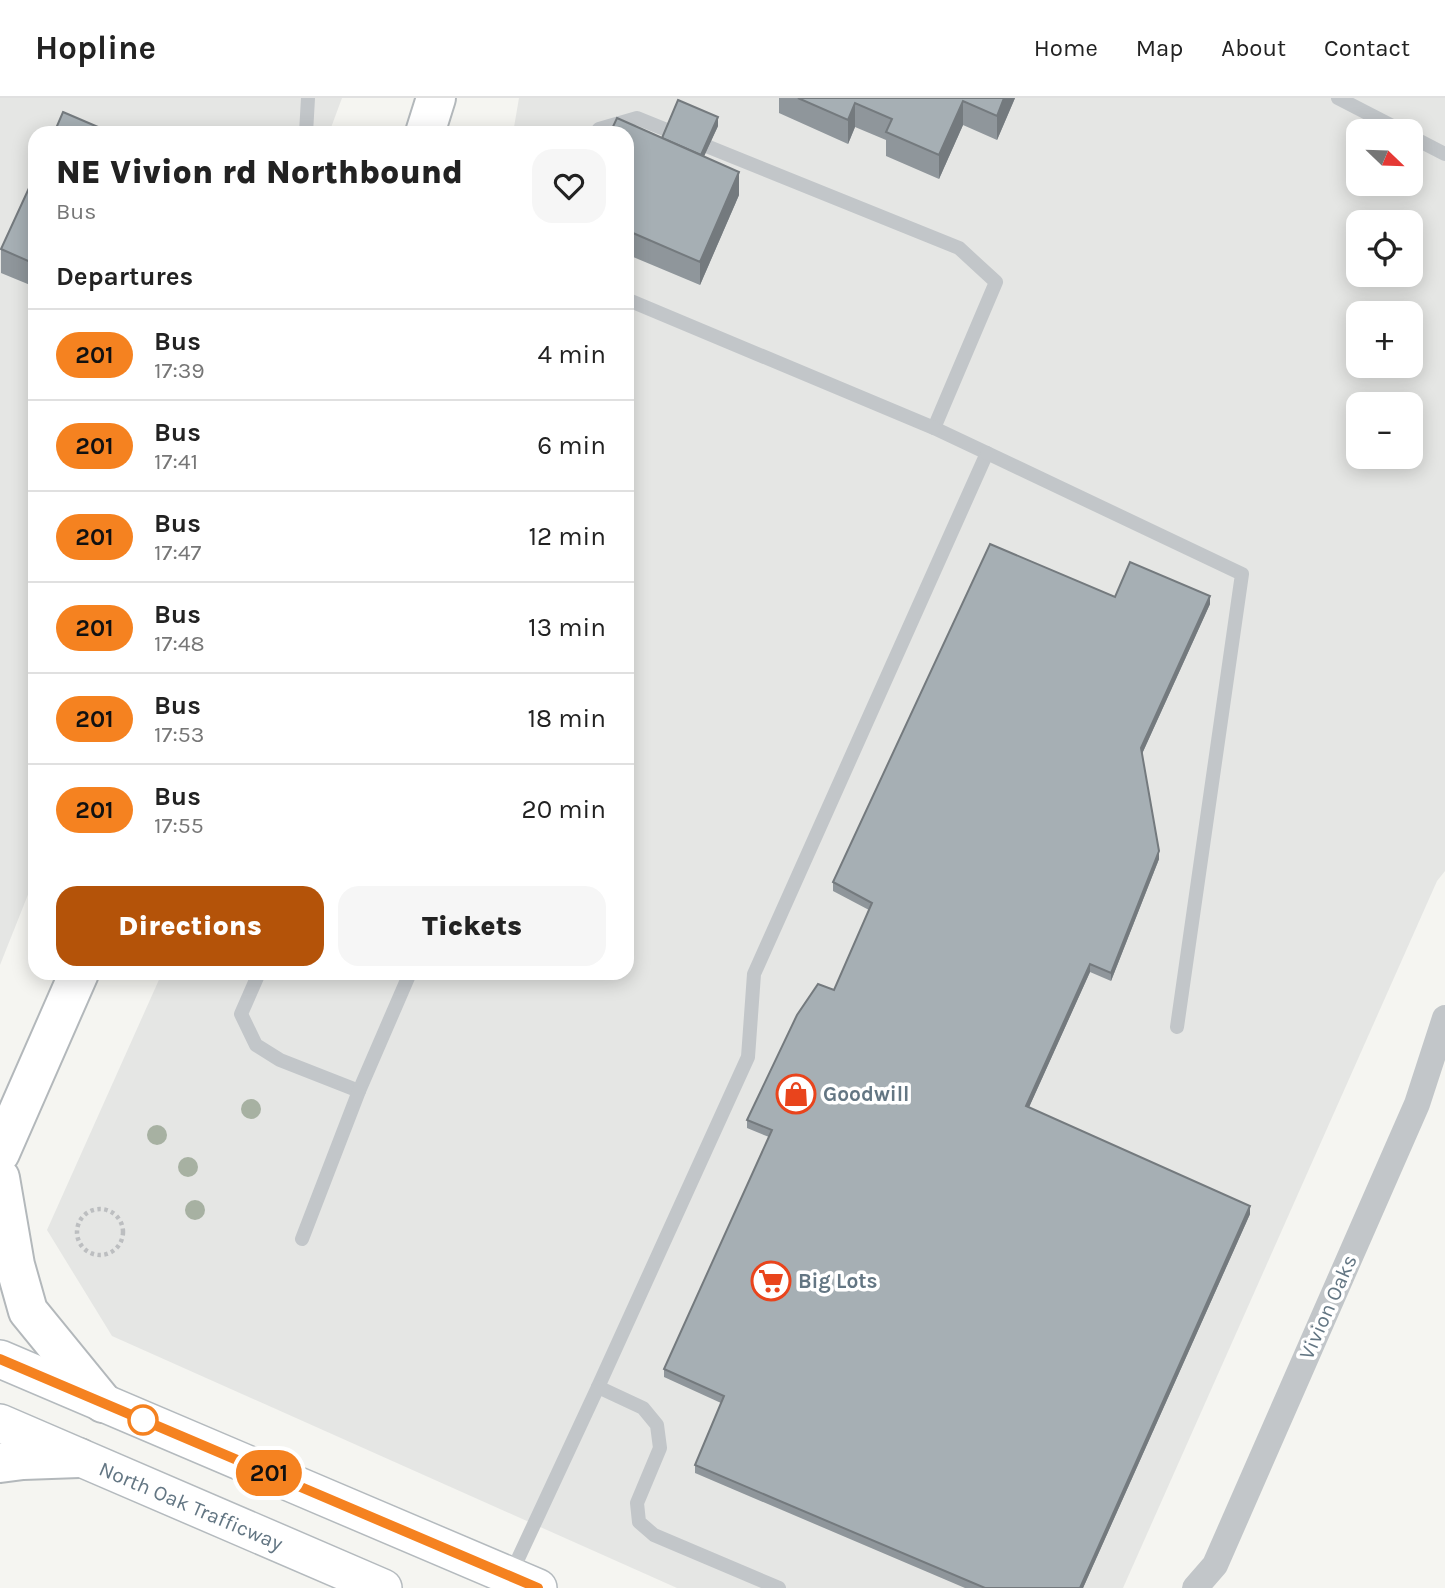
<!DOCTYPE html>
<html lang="en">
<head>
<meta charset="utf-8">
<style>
  :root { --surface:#fff; --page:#f6f6f6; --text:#222; --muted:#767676; --line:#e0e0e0; --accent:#b45309 }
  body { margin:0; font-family:Karla,sans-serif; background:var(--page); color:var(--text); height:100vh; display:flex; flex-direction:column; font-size:26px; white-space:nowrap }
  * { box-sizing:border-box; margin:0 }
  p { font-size:23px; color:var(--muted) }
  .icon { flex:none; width:38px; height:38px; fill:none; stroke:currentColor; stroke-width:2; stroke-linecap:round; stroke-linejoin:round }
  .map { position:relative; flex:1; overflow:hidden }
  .side { position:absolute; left:28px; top:28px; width:606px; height:854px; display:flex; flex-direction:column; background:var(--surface); border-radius:21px; box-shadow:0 4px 18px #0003 }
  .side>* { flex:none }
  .badge { padding:0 14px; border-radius:23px; font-size:24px; line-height:46px }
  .needle { width:46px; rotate:113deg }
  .fabs { position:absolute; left:1346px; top:21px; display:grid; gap:14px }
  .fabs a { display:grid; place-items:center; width:77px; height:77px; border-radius:14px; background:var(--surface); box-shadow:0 4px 18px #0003; font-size:35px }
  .map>.badge { position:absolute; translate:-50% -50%; box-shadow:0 0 0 4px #fff }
  h2 { padding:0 28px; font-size:26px; line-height:63px }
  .round { display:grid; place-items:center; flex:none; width:74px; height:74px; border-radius:21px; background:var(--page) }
  .head { display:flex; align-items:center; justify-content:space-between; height:119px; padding:0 28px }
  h1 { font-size:33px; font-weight:800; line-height:52px }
  .cta { display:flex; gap:14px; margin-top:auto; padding:14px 28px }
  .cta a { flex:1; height:80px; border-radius:21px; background:var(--accent); color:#fff; font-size:28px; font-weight:800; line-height:80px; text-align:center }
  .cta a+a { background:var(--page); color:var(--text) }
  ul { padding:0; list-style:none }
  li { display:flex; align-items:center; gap:21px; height:91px; padding:0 28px; border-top:2px solid var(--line) }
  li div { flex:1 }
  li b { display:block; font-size:26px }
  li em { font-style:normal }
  li .badge { min-width:77px; font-weight:700; text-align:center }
  header { display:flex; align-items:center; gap:42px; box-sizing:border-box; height:98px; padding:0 35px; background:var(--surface); border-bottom:2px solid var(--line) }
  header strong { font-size:33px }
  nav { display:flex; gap:38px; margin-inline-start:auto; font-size:24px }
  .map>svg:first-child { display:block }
  .built { fill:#e5e6e4; fill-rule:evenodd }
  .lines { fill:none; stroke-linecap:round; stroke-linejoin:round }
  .secondary-casing { stroke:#b4babe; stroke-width:40 }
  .primary-casing { stroke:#b3b8bb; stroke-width:42 }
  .path { stroke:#bcbec0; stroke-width:4.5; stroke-dasharray:3.5 3.5; stroke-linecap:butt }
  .service { stroke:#c2c6c9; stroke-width:14 }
  .minor { stroke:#c2c6c9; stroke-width:26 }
  .secondary { stroke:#fff; stroke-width:37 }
  .primary { stroke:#fff; stroke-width:38 }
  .tree { fill:#a7b1a2 }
  .wall { fill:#8f969b }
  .shaded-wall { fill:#747a7e }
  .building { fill:#a6afb4; stroke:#747a7e; stroke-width:2 }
  .line-casing { stroke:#fff; stroke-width:16 }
  .line { stroke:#f58220; stroke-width:10 }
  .stop-dot { fill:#fff; stroke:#f58220; stroke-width:3.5 }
  .labels { text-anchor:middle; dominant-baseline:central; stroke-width:7; stroke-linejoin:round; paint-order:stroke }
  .poi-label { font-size:21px; font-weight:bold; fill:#637683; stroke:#fff; text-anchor:start }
  .street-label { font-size:21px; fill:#637683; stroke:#fff }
</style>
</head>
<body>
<header>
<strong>Hopline</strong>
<nav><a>Home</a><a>Map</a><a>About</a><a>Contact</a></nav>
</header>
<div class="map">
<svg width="1445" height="1490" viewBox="0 0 1445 1490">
  <rect width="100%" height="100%" fill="#f5f5f1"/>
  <g class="built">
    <path d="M0,0H342L329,35H35V779L0,867Z"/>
    <path d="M519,0H1445V773L1437,783L1123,1490H677L112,1238L47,1132L162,875H626V35H513ZM1358,33H1410V86H1358ZM1358,124H1410V177H1358ZM1358,215H1410V268H1358ZM1358,306H1410V359H1358Z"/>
  </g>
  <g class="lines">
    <defs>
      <g id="secondary">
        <path d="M0,1261L538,1490"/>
        <path d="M0,1325L383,1490"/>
      </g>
      <g id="primary">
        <path d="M425,35L436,0"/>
        <path d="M0,1055L79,875"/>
        <path d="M0,1080L15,1167L28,1213L103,1305"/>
        <path d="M0,1365L23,1362L79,1360"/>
      </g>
    </defs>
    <use href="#secondary" class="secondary-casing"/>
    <use href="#primary" class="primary-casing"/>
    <circle class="path" cx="100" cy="1134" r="23"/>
    <g class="service">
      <path d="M1338,0L1402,33"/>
      <path d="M306,35L308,0"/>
      <path d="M596,35L599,31L637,20L959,150L996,184L934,330L987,355L754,876L748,959L598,1289"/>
      <path d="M1410,38L1445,56"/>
      <path d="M626,201L934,330"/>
      <path d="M987,355L1242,476L1177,929"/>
      <path d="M259,875L241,916L256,947L280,962L359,993"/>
      <path d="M302,1141L359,993L410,875"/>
      <path d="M510,1478L598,1289L643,1310L657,1327L660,1350L637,1405L639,1424L654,1437L779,1490"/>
    </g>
    <path class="minor" d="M1195,1490L1215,1467L1417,1006L1445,920"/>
    <use href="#secondary" class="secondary"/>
    <use href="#primary" class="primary"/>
  </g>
  <g class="tree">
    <circle cx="251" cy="1011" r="10"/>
    <circle cx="157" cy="1037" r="10"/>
    <circle cx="188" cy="1069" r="10"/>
    <circle cx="195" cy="1112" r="10"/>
  </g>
  <g class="wall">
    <path d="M779,0H1015L997,42L963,27L939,81L886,58V42L855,29L848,46L779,15Z"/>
    <path d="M718,28L704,58L739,97L700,187L626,156V35L662,40Z"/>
    <path d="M35,77V189L1,175V151Z"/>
    <path d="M1115,499L1210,506L1142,656L1159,761L1111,883L1090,874L1029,1009L1250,1116L1083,1490H965L695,1375V1367L721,1305L664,1279V1271L769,1039L747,1030V1022L834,892L869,812L833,793V784Z"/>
  </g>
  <g class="shaded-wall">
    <path d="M1004,0H1015L997,42V18Z"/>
    <path d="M963,3V27L939,81V57Z"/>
    <path d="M855,5V29L848,46V22Z"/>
    <path d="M718,19V28L695,78V70Z"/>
    <path d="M739,74V97L700,187V164Z"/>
    <path d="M1210,498V506L1141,658V650Z"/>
    <path d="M1159,753V761L1111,883V875Z"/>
    <path d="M1090,866V874L1026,1016V1008Z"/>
    <path d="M1250,1108V1116L1083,1490H1080Z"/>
  </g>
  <g class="building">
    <path d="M798,0H1004L997,18L963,3L939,57L886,34L892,21L855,5L848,22Z"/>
    <path d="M678,2L718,19L701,57L662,40Z"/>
    <path d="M63,14L112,35H54Z"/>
    <path d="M617,20L739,74L700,164L626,132V35H610Z"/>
    <path d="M35,77V166L1,151Z"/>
    <path d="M990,446L1115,499L1130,464L1210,498L1141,650L1159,753L1111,875L1090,866L1026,1008L1250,1108L1080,1490H985L695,1367L724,1298L664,1271L772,1032L747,1022L797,917L818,886L834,892L872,805L833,784Z"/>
  </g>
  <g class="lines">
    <defs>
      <path id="line" d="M0,1261L538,1490"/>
    </defs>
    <use href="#line" class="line-casing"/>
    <use href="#line" class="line"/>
  </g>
  <defs>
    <symbol id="shop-ring" viewBox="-11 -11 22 22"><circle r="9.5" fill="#fff" stroke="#e9441c" stroke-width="1.5"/><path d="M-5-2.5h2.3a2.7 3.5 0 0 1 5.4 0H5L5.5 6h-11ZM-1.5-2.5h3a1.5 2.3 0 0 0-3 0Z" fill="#e9441c"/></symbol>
    <symbol id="supermarket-ring" viewBox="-11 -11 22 22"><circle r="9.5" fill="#fff" stroke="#e9441c" stroke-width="1.5"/><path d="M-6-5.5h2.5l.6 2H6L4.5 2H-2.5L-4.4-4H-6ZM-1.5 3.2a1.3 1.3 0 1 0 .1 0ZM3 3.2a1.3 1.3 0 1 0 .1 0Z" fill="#e9441c"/></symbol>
  </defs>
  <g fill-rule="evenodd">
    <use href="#shop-ring" x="774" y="974" width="44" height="44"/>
    <use href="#supermarket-ring" x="749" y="1161" width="44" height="44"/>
  </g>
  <circle class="stop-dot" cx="143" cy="1322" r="14"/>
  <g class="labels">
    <g class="poi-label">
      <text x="823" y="996">Goodwill</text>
      <text x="798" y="1183">Big Lots</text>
    </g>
    <g class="street-label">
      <text transform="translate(1328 1209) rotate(-66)">Vivion Oaks</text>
      <text transform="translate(191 1408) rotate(23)">North Oak Trafficway</text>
    </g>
  </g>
</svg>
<div class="fabs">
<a><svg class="needle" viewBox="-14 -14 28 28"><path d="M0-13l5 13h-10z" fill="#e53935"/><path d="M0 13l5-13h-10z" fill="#767676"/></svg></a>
<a><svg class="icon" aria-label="locate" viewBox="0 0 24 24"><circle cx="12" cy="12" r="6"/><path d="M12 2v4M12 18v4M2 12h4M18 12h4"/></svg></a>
<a>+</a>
<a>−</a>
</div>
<b class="badge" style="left:269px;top:1375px;background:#f58220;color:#111">201</b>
<section class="side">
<div class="head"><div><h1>NE Vivion rd Northbound</h1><p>Bus</p></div><a class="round"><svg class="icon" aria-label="heart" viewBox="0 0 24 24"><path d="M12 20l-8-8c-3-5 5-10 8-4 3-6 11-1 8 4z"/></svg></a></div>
<h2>Departures</h2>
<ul>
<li><span class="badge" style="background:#f58220;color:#111">201</span><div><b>Bus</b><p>17:39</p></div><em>4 min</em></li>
<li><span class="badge" style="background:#f58220;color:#111">201</span><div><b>Bus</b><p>17:41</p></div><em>6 min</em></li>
<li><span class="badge" style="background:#f58220;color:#111">201</span><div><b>Bus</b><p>17:47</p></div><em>12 min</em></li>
<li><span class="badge" style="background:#f58220;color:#111">201</span><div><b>Bus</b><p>17:48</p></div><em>13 min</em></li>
<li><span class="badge" style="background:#f58220;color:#111">201</span><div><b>Bus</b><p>17:53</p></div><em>18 min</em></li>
<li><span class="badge" style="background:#f58220;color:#111">201</span><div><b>Bus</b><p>17:55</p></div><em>20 min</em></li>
</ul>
<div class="cta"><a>Directions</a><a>Tickets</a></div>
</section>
</div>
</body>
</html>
